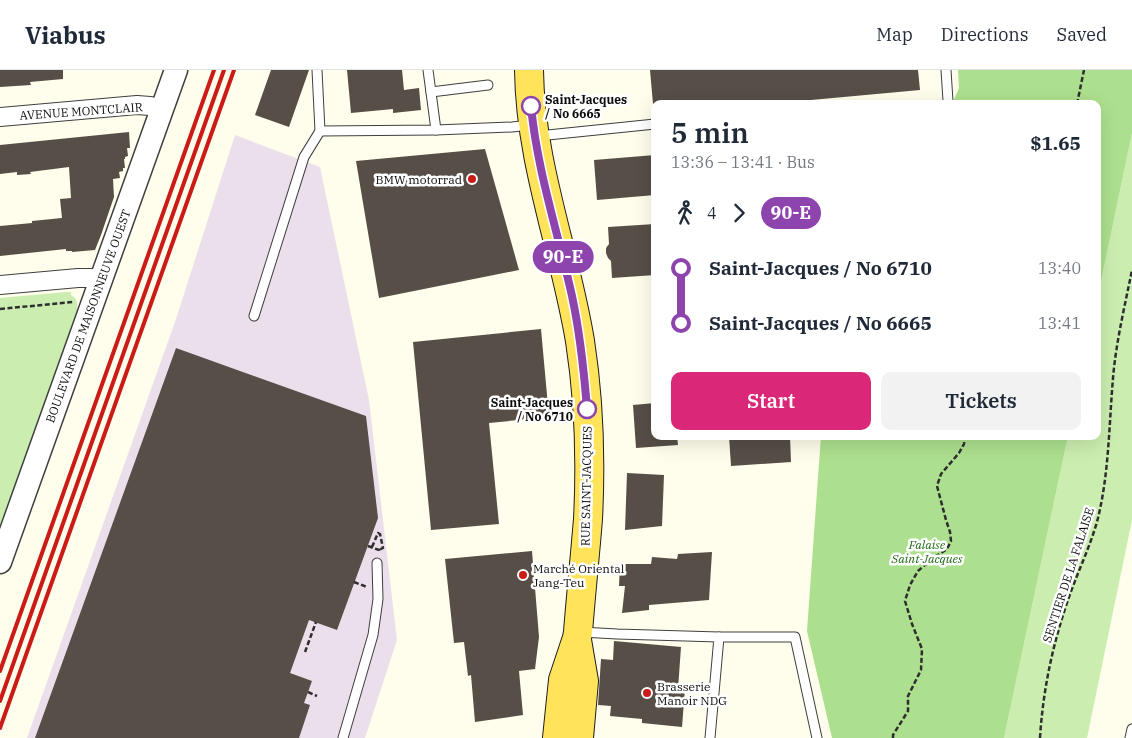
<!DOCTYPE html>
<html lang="en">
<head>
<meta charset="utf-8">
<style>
  :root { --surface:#fff; --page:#f2f2f3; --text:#1f2937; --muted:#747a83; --line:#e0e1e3; --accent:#db2777 }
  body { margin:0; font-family:"IBM Plex Serif",serif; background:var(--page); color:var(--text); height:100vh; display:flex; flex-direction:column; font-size:19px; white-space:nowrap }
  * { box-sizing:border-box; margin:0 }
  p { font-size:16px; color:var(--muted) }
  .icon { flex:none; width:28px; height:28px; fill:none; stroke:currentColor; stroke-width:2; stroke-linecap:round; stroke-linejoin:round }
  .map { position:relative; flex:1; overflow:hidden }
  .details { position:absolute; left:651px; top:30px; width:450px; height:340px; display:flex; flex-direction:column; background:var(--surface); border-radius:10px; box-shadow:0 5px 20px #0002 }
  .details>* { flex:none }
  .badge { padding:0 10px; border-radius:16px; font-size:18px; line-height:32px }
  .map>.badge { position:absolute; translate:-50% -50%; box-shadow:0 0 0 2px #fff }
  .legs { display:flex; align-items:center; gap:8px; height:55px; padding:0 20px; font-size:16px }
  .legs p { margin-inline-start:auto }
  .headline { display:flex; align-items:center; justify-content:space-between; height:85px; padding:0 20px }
  h1 { font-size:28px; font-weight:600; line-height:38px }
  .action { display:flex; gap:10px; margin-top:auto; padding:10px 20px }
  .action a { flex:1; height:58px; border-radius:10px; background:var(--accent); color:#fff; font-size:20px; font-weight:600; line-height:58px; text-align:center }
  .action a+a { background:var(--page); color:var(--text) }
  ul { padding:0 20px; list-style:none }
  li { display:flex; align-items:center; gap:18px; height:55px; font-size:19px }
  li i { display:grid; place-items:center; width:8px; height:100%; margin:0 6px; background:currentColor }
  li i::after { content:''; width:12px; height:12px; margin:-6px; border:4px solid; border-radius:50%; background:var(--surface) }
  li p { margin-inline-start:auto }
  li:first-child i { background:linear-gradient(#0000 50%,currentColor 0) }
  li:last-child i { background:linear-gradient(currentColor 50%,#0000 0) }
  header { display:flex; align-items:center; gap:30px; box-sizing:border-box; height:70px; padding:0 25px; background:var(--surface); border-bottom:1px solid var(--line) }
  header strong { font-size:24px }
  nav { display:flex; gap:28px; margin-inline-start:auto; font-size:18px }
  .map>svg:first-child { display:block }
  .industrial { fill:#ecdfec }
  .green { fill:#cbeeb0 }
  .forest { fill:#ade08e }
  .building { fill:#564e47 }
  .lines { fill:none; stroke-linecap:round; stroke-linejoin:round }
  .service-casing { stroke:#3f3f3f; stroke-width:11 }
  .minor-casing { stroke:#3f3f3f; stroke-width:20 }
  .tertiary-casing { stroke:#3f3f3f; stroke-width:25 }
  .primary-casing { stroke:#1d1d1d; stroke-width:30 }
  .path { stroke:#2e2e2e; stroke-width:2.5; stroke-dasharray:5 2.5; stroke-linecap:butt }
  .service { stroke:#fff; stroke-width:9 }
  .minor { stroke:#fff; stroke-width:18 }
  .tertiary { stroke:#fff; stroke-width:22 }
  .primary { stroke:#ffe45b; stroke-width:28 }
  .rail { stroke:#ca1b16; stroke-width:4 }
  .line-1-casing { stroke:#fff; stroke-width:11 }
  .line-1 { stroke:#8e44ad; stroke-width:8 }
  .stop-1-dot { fill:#fff; stroke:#8e44ad; stroke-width:2.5 }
  .poi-dot { fill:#ca1b16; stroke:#fff; stroke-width:2 }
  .labels { text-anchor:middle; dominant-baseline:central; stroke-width:5; stroke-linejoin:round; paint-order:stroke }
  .stop-label { font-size:12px; font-weight:bold; fill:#0c0c0c; stroke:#fff; text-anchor:start }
  .street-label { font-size:12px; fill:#0c0c0c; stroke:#fff }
  .poi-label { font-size:12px; fill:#0c0c0c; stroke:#fff; text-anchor:start }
  .park-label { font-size:12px; font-style:italic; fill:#216a16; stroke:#fff }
</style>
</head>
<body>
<header>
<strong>Viabus</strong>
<nav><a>Map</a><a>Directions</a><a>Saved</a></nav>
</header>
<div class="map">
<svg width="1132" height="668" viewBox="0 0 1132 668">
  <rect width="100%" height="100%" fill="#fffdeb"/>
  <path class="industrial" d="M235,65L320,97L369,330L397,570L365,668H27L176,249Z"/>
  <g class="green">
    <path d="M1132,63V450L1087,668H1004L1068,366H1098V226Z"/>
    <path d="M66,222H71V225C77,229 78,232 77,240L0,458V228Z"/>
  </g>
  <g class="forest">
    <path d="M958,0H1132V63L1098,226V34H952L959,18Z"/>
    <path d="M821,366H1068L1004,668H832L807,561Z"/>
  </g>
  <g class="building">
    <path d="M0,0H63V9L30,12L31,15L0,17Z"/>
    <path d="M271,0H309L289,57L255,45Z"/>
    <path d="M347,0H402L404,20L419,18L421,40L393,43V39L351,43Z"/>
    <path d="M650,0H918L920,20L800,31V34H774V32L754,34H653Z"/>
    <path d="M129,62L130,78H127L128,86L125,87V89H124L125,98H123V101L119,102L120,108L113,109L114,127L101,165L95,180L72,182V181H66V179L0,186V156L32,153V151L62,148L60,129L71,128L69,97L30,102L31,104L17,105V102L0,104V75Z"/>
    <path d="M485,79L519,200L379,228L356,91Z"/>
    <path d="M655,85V125L597,130L594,90Z"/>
    <path d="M655,154V205L612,208L611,191L608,188L606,183V178L609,174L608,157Z"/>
    <path d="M541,259L549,347L489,353L499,454L431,460L413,272Z"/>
    <path d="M176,278L366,346L378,448L337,560L309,550L290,603L312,611L304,633L310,635L299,668H35Z"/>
    <path d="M655,333V366H677L678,375L636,378L633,335Z"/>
    <path d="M729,366H790L791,392L731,396Z"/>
    <path d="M627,403L664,405L662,456L625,460Z"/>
    <path d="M532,481L539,567L535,599L519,601L523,645L475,652L471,605L468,606L464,572L454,573L445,489Z"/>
    <path d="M712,482L709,530L649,535V540L622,543L625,516H619L620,494H651L652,487L677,489L678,484Z"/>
    <path d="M614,571L681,577L678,619H685L682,657L642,653V649L610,646L611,636L598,635L601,589L613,590Z"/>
  </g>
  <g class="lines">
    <defs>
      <g id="service">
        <path d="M317,0L320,61L436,60L512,57L530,55"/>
        <path d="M428,0L436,60"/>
        <path d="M946,0L948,31L947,34"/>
        <path d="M431,22L488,15"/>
        <path d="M538,66L655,54"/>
        <path d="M254,246L304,87L320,61"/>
        <path d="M581,562L617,564L719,567L710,668"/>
        <path d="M719,567H795L817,668"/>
        <path d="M343,668L373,565L378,529L377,493"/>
        <path d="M1130,668L1132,659"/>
      </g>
      <g id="minor">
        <path d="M0,47L137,35L150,36L161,39"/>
        <path d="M0,215L78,208H92L100,210"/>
      </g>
      <path id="tertiary" d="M0,492L176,0"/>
      <g id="primary">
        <path d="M529,0C530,93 565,180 580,271C589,329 591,390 588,449C585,486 581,524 578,562L577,568L563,610L557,668"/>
        <path d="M577,570L584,611L579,668"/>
      </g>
    </defs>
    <use href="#service" class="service-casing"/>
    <use href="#minor" class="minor-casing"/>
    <use href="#tertiary" class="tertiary-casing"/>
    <use href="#primary" class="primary-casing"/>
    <g class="path">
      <path d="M1077,34L1084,0"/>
      <path d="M0,239L73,232"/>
      <path d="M368,476L379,480V481"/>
      <path d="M372,477L378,463L380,464L383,478L379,480"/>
      <path d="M354,512L367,517"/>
      <path d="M305,582L316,552"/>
      <path d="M308,622L317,626"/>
      <path d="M893,668V665L908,641V626L921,600L922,579L912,554L905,531L910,515L918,501L932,489L947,479L951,471L950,462L946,450L937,416L941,404L959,383L964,374L965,366"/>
      <path d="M1040,668C1043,619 1053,573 1069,527C1078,501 1091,475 1098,448C1109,403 1109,355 1113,308C1116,272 1125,235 1132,200"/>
    </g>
    <use href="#service" class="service"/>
    <use href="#minor" class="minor"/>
    <use href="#tertiary" class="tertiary"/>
    <use href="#primary" class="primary"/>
    <g class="rail">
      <path d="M0,601L214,0"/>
      <path d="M0,631L224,0"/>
      <path d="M0,658L234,0"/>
    </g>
  </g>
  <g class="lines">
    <defs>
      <path id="line-1" d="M531,36C537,100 558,163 572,226C580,263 584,301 587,339"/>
    </defs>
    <use href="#line-1" class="line-1-casing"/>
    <use href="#line-1" class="line-1"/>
  </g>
  <g class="stop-1-dot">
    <circle cx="531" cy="36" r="9"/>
    <circle cx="587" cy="339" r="9"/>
  </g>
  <g class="poi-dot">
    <circle cx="472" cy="109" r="5"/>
    <circle cx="523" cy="505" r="5"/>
    <circle cx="647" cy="623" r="5"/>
  </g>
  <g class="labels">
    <g class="stop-label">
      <text x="545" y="29">Saint-Jacques<tspan x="545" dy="14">/ No 6665</tspan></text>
      <text x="573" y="332" text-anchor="end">Saint-Jacques<tspan x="573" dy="14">/ No 6710</tspan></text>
    </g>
    <g class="street-label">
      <text transform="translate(81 41) rotate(-4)">AVENUE MONTCLAIR</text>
      <text transform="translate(88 246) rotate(-70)">BOULEVARD DE MAISONNEUVE OUEST</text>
      <text transform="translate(586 416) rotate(-89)">RUE SAINT-JACQUES</text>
      <text transform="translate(1068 505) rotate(-72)">SENTIER DE LA FALAISE</text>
    </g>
    <g class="poi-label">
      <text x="462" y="109" text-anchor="end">BMW motorrad</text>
      <text x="533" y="498">Marché Oriental<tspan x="533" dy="14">Jang-Teu</tspan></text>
      <text x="657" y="616">Brasserie<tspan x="657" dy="14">Manoir NDG</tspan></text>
    </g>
    <g class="park-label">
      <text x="927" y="474">Falaise<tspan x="927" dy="14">Saint-Jacques</tspan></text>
    </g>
  </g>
</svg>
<b class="badge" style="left:563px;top:187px;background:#8e44ad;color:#fff">90-E</b>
<section class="details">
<div class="headline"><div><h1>5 min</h1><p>13:36 – 13:41 · Bus</p></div><b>$1.65</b></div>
<div class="legs"><svg class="icon" aria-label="walk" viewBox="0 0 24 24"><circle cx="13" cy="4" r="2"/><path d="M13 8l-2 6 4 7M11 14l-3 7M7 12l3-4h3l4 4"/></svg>4<svg class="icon" aria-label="forward" viewBox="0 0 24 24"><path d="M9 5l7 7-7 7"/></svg><b class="badge" style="background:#8e44ad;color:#fff">90-E</b></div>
<ul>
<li><i style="color:#8e44ad"></i><b>Saint-Jacques / No 6710</b><p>13:40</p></li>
<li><i style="color:#8e44ad"></i><b>Saint-Jacques / No 6665</b><p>13:41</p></li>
</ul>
<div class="action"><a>Start</a><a>Tickets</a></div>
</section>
</div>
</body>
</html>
